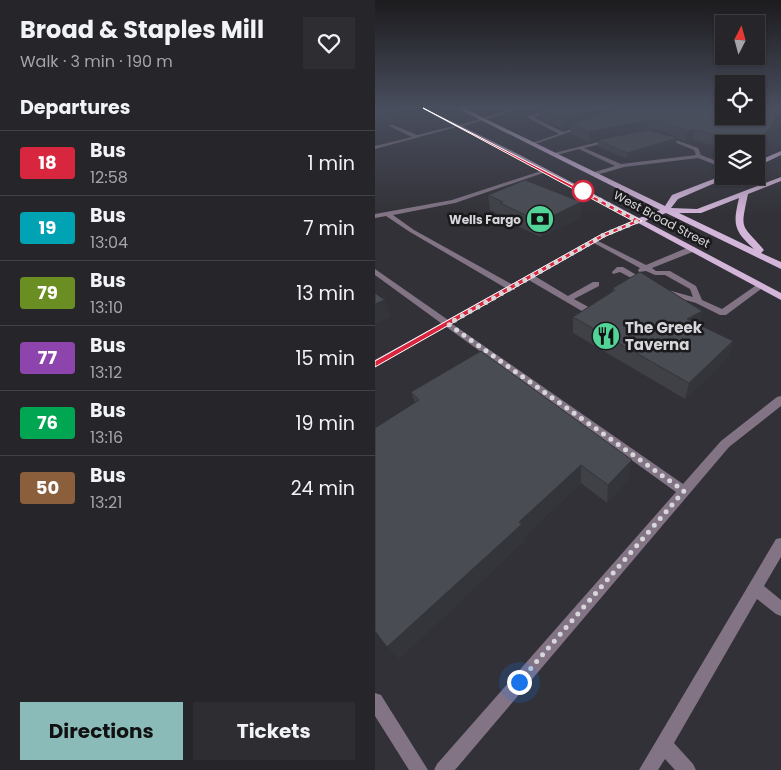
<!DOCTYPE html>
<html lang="en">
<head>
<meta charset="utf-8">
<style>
  :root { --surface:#262529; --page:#2e2d31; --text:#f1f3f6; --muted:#a4a5a8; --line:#424246; --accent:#8bbbb9 }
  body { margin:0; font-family:Poppins,sans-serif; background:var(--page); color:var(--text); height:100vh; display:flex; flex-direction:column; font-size:19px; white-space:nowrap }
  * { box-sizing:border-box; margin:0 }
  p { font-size:16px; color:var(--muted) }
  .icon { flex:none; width:28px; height:28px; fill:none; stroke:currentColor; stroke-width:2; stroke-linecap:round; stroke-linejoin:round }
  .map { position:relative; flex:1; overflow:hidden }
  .panel { display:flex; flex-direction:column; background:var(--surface); width:375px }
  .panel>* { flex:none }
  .badge { padding:0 10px; border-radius:4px; font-size:18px; line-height:32px }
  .needle { width:32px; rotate:6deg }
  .controls { position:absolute; left:340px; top:15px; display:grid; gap:10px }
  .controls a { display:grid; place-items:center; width:50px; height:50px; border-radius:0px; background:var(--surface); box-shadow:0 1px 4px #0004,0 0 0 1px var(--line); font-size:25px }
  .you { position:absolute; width:25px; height:25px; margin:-12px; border:4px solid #fff; border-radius:50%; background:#1a73e8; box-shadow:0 0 0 8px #1a73e833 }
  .map>.badge { position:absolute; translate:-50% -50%; box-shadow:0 0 0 2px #fff }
  h2 { padding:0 20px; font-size:19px; line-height:45px }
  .round { display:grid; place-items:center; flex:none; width:52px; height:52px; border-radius:0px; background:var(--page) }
  .overview { display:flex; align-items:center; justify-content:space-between; height:85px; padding:0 20px }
  h1 { font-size:24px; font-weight:700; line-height:38px }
  .cta { display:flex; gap:10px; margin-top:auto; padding:10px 20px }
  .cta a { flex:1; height:58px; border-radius:0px; background:var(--accent); color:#111; font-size:20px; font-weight:700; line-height:58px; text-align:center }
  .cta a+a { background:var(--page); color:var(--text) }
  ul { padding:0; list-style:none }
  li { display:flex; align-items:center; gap:15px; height:65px; padding:0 20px; border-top:1px solid var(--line) }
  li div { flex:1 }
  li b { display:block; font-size:19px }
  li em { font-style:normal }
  li .badge { min-width:55px; font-weight:700; text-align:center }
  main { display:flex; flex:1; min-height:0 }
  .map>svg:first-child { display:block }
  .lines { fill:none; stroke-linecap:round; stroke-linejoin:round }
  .lane { fill:#827485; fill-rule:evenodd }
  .street { fill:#827485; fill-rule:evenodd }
  .secondary { fill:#af98b4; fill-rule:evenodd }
  .primary { fill:#d2b5d8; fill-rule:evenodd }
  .wall { fill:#3f4147 }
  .shaded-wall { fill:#33353a }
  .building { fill:#494c53; stroke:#33353a }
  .line { fill:#d7263d; stroke:#fff }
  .walk { stroke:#d7d7db; stroke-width:5; stroke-dasharray:0 9 }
  .stop-dot { fill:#fff; stroke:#d7263d; stroke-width:2.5 }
  .labels { text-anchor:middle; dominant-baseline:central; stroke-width:5; stroke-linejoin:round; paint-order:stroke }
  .far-poi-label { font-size:12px; font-weight:bold; fill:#d7d7db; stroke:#1a191c; text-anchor:end }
  .far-street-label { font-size:12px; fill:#d7d7db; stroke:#1a191c }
  .poi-label { font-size:15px; font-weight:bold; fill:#d7d7db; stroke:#1a191c; text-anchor:start }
</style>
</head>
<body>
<main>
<section class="panel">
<div class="overview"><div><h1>Broad &amp; Staples Mill</h1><p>Walk · 3 min · 190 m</p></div><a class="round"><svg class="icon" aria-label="heart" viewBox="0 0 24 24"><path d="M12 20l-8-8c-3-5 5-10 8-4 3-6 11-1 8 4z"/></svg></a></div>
<h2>Departures</h2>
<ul>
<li><span class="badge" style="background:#d7263d;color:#fff">18</span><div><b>Bus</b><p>12:58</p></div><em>1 min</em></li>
<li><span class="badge" style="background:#00a3b4;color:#fff">19</span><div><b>Bus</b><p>13:04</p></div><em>7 min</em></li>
<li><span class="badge" style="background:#6b8e23;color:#fff">79</span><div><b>Bus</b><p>13:10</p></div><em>13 min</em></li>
<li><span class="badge" style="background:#8e44ad;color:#fff">77</span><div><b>Bus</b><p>13:12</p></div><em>15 min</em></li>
<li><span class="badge" style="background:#00a651;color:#fff">76</span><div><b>Bus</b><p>13:16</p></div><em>19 min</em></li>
<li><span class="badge" style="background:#8b5e3c;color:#fff">50</span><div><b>Bus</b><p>13:21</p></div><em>24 min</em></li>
</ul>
<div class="cta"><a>Directions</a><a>Tickets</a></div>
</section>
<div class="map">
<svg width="406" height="770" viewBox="0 0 406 770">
  <rect width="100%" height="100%" fill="#323137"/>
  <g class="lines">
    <g class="lane">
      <path d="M178,109H183L158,117L188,132L207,126L209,127L157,145V143L184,134L152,117Z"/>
      <path d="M16,124L42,135L83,125L85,126L0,149V146L37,137L14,126Z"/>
      <path d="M287,135L323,148L326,155L349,164V168L323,158L249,167L218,176L216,175V173L240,166L204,149L178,156L175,154L236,139L238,141L209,148L246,164L321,155L319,150L287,137Z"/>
      <path d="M169,170L174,171L80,203L18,215L39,230L140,286V290H134L35,232L11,216L0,218V214L77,200Z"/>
      <path d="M217,240H221L271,265L314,247H320V251L277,268L281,271H295L321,286L327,300L347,309L383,284H389L390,286L351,315H345L321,303L290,294V290H293L318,297L315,289L290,275H280L271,271L264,272L263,270L265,268L217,242Z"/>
      <path d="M242,267H248L270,280L266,283H260V280L245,272L238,274L237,272Z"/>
      <path d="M152,275H158L193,296L218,282H224V286L199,299L215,308L221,305L225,308L218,314H212L152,279Z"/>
      <path d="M73,321L308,484L346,441L402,397L406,396V406L354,447L80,770H59L62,764L301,492L70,326L69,324Z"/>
      <path d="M406,538V557L389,586L406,600V616L401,614L382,599L299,743L318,764L321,770H300L290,759L283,770H264L401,539Z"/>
      <path d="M0,693L6,695L53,770H34L0,716Z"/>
    </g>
    <g class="street">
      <path d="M139,109H144L85,127L81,126Z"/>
      <path d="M0,269L76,322L77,324L76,326H70L0,275Z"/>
    </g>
    <path class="secondary" d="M263,219L265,220V222L231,236L0,367V360L227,234Z"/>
    <g class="primary">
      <path d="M46,109H52L145,155L264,218L285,210L84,109H90L290,206L297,195L349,175L356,176L303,199L296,208L322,209L406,177V181L373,194C365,232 366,223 389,250L386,253L406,262V269L291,213L270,221L406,293V300L141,157ZM364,198C358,224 358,230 379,249L304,213H326Z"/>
      <path d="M406,151V155L381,167V162Z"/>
    </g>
  </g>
  <g class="wall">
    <path d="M0,109L53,114L18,123L13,122L12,125L0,128Z"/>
    <path d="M55,109H75L62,112Z"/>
    <path d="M164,109L381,116L387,145L381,144H349V149L318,139L311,141L289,131L272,129L214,142L196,134V127L188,130L165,118Z"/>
    <path d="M302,138L301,144L252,159L223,146V140Z"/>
    <path d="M113,195L206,202V218L166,237L127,219L126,216L115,210Z"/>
    <path d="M238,288L327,311L323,324L358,341L353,357L310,399L198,333V317L237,292Z"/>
    <path d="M36,392L254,478L232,503L206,483L149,537L150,540L24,659L40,403Z"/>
  </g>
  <g class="shaded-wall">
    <path d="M37,109H51L53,114L18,123L15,114Z"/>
    <path d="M61,109H75L62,112Z"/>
    <path d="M223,109H249L196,124V127L188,130V120Z"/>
    <path d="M406,111V116L387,145L381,147V144H378L379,138Z"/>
    <path d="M10,113L13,122L12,125L0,128V118Z"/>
    <path d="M273,120L272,129L214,142V132Z"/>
    <path d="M320,129L318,139L311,141L313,131Z"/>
    <path d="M371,135L369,144H352L353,140Z"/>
    <path d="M302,138L301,144L252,159V153Z"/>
    <path d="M206,202V218L166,237L165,222Z"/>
    <path d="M10,300L16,317L0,324V304Z"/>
    <path d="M327,311L323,327L312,319Z"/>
    <path d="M358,341L353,357L310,399L314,383Z"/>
    <path d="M257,460L254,478L232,503L233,485Z"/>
    <path d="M206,465V483L149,537L150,540L24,659L12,647L144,522Z"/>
  </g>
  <g class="building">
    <path d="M0,109H37L15,114L10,113V115L0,118Z"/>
    <path d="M164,109H223L188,120Z"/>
    <path d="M242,109H349V116H381V109H406V111L389,135L379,138L371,135L353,140L320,129L313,131L290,122L273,120L214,132L196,124L237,111Z"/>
    <path d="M273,130L302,138L252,153L223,140Z"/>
    <path d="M150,180L206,202L165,222L125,203L128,202L113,195Z"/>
    <path d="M265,272L327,311L312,319L358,341L314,383L198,317L240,290L238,288Z"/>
    <path d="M0,293L10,300L0,304Z"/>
    <path d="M106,351L257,460L233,485L206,465L144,522L147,524L12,647L0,631V428L44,400L36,392Z"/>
  </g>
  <linearGradient id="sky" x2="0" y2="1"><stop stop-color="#1c1b1e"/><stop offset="0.5" stop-color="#494e5e"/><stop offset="1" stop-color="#494e5e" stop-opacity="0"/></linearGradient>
  <rect width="406" height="216" fill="url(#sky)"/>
  <path class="line" d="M48,108L267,221L231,236L0,367V361L227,234L258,221Z"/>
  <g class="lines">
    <path class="walk" d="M144,682L309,491L73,324L229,235L263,221L208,191"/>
  </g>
  <defs>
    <symbol id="bank-disc" viewBox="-11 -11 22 22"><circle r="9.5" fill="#52d397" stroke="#1a191c"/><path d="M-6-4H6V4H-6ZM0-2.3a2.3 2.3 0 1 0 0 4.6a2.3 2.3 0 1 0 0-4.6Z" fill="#111"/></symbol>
    <symbol id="restaurant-disc" viewBox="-11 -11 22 22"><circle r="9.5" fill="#52d397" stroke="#1a191c"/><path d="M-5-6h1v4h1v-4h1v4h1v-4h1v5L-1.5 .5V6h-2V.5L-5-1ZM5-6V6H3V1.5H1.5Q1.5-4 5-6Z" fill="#111"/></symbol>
  </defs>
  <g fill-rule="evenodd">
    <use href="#bank-disc" x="149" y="203" width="32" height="32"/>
    <use href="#restaurant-disc" x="215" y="320" width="32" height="32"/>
  </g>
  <circle class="stop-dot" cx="208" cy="191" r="10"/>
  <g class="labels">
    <g class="far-poi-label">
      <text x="146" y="219">Wells Fargo</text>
    </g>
    <g class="far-street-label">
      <text transform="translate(287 219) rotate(28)">West Broad Street</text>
    </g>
    <g class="poi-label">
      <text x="250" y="327">The Greek<tspan x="250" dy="17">Taverna</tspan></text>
    </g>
  </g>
</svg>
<div class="controls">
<a><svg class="needle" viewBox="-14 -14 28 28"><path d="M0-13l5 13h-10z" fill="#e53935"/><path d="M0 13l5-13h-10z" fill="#a4a5a8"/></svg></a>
<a><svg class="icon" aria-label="locate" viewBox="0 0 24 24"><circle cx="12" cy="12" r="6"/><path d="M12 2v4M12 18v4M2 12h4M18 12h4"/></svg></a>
<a><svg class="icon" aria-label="layers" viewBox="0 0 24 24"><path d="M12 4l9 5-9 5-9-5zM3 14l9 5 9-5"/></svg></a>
</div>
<div class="you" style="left:144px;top:682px"></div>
</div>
</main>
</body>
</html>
